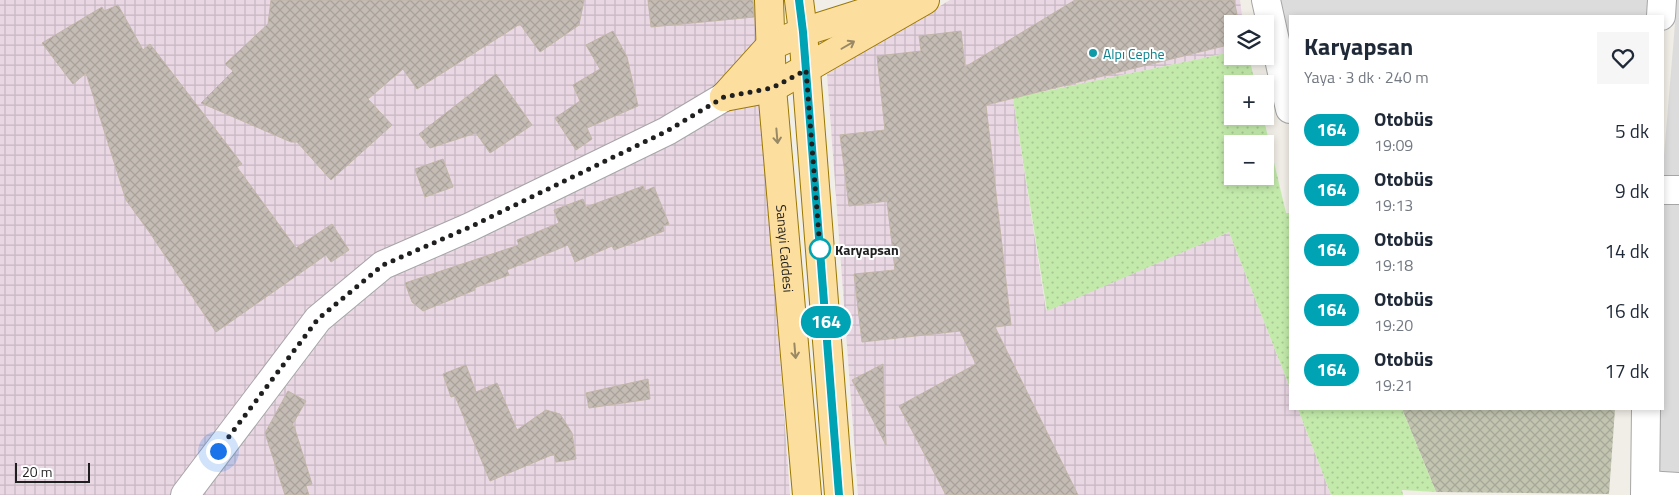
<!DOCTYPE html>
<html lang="tr">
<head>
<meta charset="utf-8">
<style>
  :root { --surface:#fff; --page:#f6f6f7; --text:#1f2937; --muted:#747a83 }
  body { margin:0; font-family:"Titillium Web",sans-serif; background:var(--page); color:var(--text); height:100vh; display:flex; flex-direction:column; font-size:19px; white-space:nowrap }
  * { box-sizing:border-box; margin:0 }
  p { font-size:16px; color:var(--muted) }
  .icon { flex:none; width:28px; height:28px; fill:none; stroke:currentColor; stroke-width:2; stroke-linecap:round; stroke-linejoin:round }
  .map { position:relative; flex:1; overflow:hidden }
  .side { position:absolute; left:1289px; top:15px; width:375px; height:395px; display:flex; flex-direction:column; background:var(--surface); border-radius:0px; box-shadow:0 2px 8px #0003 }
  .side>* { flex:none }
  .badge { padding:0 10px; border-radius:16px; font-size:18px; line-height:32px }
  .controls { position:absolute; left:1224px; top:15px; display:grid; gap:10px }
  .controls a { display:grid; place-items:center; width:50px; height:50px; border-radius:0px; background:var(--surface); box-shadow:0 2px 8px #0003; font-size:25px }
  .scale { position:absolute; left:15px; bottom:12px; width:75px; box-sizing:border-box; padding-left:5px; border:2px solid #1f1f1f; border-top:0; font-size:14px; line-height:18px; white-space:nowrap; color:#1f1f1f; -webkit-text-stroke:4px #fff; paint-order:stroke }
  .you { position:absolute; width:25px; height:25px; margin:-12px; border:4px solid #fff; border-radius:50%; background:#1a73e8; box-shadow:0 0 0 8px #1a73e833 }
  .map>.badge { position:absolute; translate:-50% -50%; box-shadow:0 0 0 2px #fff }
  .round { display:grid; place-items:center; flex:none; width:52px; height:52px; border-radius:0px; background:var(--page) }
  .head { display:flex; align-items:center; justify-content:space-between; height:85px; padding:0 15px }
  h1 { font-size:24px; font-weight:700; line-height:38px }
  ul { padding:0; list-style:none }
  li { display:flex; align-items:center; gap:15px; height:60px; padding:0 15px }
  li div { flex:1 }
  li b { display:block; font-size:19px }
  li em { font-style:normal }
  li .badge { min-width:55px; font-weight:700; text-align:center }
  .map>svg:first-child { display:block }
  .residential { fill:#dddcdc }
  .industrial { fill:url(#industrial-grid) }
  .construction { fill:url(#construction-cross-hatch) }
  .grass { fill:url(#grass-dots); fill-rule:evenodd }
  .building { fill:url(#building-cross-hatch); stroke:#c2b6a8 }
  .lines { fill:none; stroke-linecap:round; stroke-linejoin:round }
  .minor-casing { stroke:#a6a6a6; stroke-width:30 }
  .major-casing { stroke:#9b7800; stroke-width:30 }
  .minor { stroke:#fff; stroke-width:28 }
  .major { stroke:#fcde9e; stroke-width:28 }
  .oneway { stroke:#998865 }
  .line-casing { stroke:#fff; stroke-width:11 }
  .line { stroke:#00a3b4; stroke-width:8 }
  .walk { stroke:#1f1f1f; stroke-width:5; stroke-dasharray:0 9 }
  .culture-dot { fill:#0f9aa8; stroke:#fff; stroke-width:2 }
  .stop-dot { fill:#fff; stroke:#00a3b4; stroke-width:2.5 }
  .labels { text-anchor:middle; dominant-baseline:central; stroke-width:4; stroke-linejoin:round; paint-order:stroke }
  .culture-label { font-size:14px; fill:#0d838f; stroke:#fff; text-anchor:start }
  .street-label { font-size:14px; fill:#1f1f1f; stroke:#fff }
  .stop-label { font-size:14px; font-weight:bold; fill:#1f1f1f; stroke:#fff; text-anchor:start }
</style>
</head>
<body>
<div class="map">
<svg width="1679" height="495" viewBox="0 0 1679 495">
  <defs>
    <pattern id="industrial-grid" width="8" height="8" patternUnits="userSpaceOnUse" patternTransform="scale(1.25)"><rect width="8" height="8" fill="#e9d7e4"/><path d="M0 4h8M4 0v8" fill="none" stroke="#c7b8c3"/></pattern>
    <pattern id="construction-cross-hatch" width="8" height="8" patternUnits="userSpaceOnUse" patternTransform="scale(1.25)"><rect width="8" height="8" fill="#c3c5b1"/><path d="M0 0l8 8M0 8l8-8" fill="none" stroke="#a7a998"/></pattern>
    <pattern id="grass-dots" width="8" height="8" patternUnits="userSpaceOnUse" patternTransform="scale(1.25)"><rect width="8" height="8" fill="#c3eaab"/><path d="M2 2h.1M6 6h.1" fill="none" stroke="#a7c893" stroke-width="1.8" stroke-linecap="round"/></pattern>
    <pattern id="building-cross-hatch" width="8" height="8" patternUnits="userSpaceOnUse" patternTransform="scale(1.25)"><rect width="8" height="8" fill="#c5bdb5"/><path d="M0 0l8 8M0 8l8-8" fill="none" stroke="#a9a29b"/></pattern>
  </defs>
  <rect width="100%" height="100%" fill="#f0eee6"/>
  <g class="residential">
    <path d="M1280,0H1649L1647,16H1290V53Z"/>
    <path d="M1677,0H1679V495H1652L1657,409H1662L1663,167Z"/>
  </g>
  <g class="industrial">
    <path d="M0,0H754L790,495H0Z"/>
    <path d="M950,0H1240L1243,24H1232V52L1013,98L1046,310L1229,232L1290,388V409H1298L1331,495H858L827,74Z"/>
  </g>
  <path class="construction" d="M1402,409H1615L1609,494L1436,492Z"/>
  <g class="grass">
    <path d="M1232,52V56H1249L1255,84H1232V116H1263L1286,213H1290V388L1229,232L1047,311L1013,98ZM1232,144H1265V176H1232Z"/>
    <path d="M1298,409H1402L1436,492L1402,490L1403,495H1331Z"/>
  </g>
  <g class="building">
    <path d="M271,0H584L579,25L540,52L520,24L417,89L403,69L368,99L392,125L331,180L297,142H291L201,103L233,71L225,64L268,24Z"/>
    <path d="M648,0H753L754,17L651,27Z"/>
    <path d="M1075,0H1234L1239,24H1232V44L986,105L1011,325L995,327L1078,495H946L899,406L976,364L960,331L862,342L854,274L895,270L887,201L849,206L840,135L885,130L877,56L921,51L919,36L961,31L965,67Z"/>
    <path d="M118,5L143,50L150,44L242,164L237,167L296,248L332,224L349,250L331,262L326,255L216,332L150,233L126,200L86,73L73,84L42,43L102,7L104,11Z"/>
    <path d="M613,31L627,57L638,106L587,128L592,139L576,150L555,118L580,101L573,85L600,69L586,45Z"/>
    <path d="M496,74L532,125L490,153L476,133L430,148L419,134Z"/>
    <path d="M443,159L453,187L425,197L415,169Z"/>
    <path d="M643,186L645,191L654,187L669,224L663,226L664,231L614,250L612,246L575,262L568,245L507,270L509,275L474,288L475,290L423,311L412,302L405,283L519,245L517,240L559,223L554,210L583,199L586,207Z"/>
    <path d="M883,364L886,445L852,380Z"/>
    <path d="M466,365L476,392L497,383L517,430L546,410L560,414L572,433L576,459L556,462L554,454L490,481L455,396L451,397L443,374Z"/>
    <path d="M648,379L650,399L589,408L586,393Z"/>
    <path d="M288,391L306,401L291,427L294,426L312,484L306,486L309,495H285L265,433Z"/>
  </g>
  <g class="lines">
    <defs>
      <g id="minor">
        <path d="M1266,0L1290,109"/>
        <path d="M1661,16L1662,0"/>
        <path d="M1662,190H1679"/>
        <path d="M1646,485L1679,487"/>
        <path d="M185,495L318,319L383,265L470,227L667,131L724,97"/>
        <path d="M1645,495L1646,409"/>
      </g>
      <g id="major">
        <path id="s1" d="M769,0L772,88L807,495"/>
        <path d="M799,0L803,32L839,495"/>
        <path d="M724,97L772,88L925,0"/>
        <path d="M724,97L770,46L803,32L901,1"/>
      </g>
    </defs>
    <use href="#minor" class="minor-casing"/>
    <use href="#major" class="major-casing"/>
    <use href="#minor" class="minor"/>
    <use href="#major" class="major"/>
  </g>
  <defs><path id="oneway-shaft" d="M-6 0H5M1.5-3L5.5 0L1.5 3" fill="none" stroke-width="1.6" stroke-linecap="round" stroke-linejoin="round" transform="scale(1.25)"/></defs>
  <g class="oneway">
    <use href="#oneway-shaft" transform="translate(848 45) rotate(-30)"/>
    <use href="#oneway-shaft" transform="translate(777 136) rotate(85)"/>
    <use href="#oneway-shaft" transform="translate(795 351) rotate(85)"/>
  </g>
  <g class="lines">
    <defs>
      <path id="line" d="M799,0L803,32L839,495"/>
    </defs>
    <use href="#line" class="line-casing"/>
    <use href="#line" class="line"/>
    <path class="walk" d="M218,451L318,319L383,265L470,227L667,131L724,97L772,88L806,70L820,249"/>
  </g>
  <circle class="culture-dot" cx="1093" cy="53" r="5"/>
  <circle class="stop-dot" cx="820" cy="249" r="10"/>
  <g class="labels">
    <g class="culture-label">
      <text x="1103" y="53">Alpı Cephe</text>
    </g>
    <g class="street-label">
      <text stroke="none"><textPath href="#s1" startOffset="249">Sanayi Caddesi</textPath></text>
    </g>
    <g class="stop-label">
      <text x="835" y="249">Karyapsan</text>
    </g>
  </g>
</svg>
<div class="controls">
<a><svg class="icon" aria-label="layers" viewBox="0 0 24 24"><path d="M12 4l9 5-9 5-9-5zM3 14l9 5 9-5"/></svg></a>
<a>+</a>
<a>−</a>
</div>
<div class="scale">20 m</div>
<div class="you" style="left:218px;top:451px"></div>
<b class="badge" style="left:826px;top:322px;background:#00a3b4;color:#fff">164</b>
<section class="side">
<div class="head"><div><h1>Karyapsan</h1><p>Yaya · 3 dk · 240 m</p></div><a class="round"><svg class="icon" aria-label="heart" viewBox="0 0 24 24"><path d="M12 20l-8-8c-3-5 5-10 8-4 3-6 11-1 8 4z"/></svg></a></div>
<ul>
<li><span class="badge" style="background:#00a3b4;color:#fff">164</span><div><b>Otobüs</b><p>19:09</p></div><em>5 dk</em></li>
<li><span class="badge" style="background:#00a3b4;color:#fff">164</span><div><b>Otobüs</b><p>19:13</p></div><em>9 dk</em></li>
<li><span class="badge" style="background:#00a3b4;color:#fff">164</span><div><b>Otobüs</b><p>19:18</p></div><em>14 dk</em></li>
<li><span class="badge" style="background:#00a3b4;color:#fff">164</span><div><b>Otobüs</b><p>19:20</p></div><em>16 dk</em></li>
<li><span class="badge" style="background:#00a3b4;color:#fff">164</span><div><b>Otobüs</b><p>19:21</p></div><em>17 dk</em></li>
</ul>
</section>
</div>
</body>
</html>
